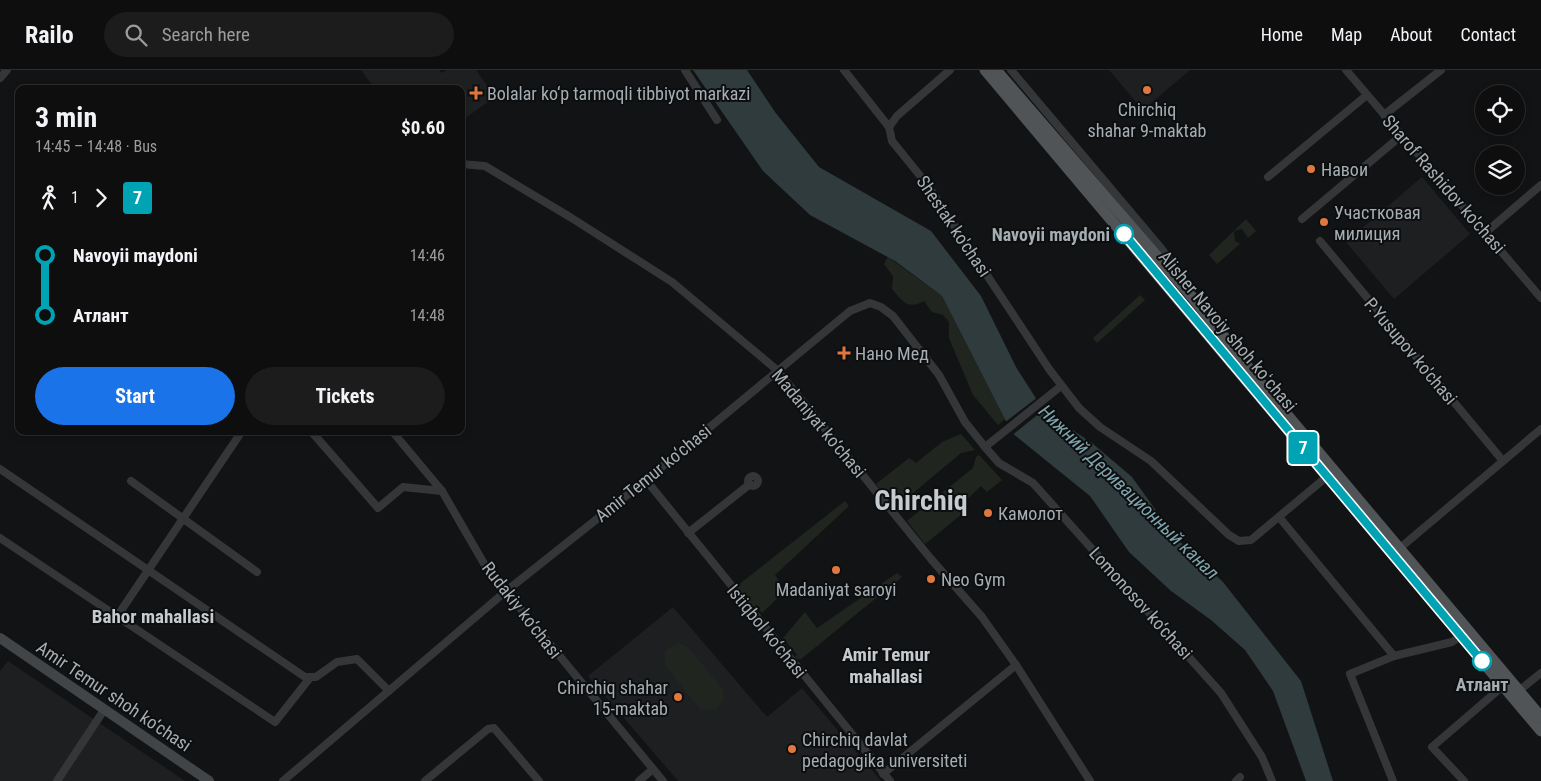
<!DOCTYPE html>
<html lang="en">
<head>
<meta charset="utf-8">
<style>
  :root { --surface:#0e0e0f; --page:#1c1c1d; --text:#f1f3f6; --muted:#9b9c9e; --line:#2e2e2f; --accent:#1a73e8 }
  body { margin:0; font-family:"Roboto Condensed",sans-serif; background:var(--page); color:var(--text); height:100vh; display:flex; flex-direction:column; font-size:19px; white-space:nowrap }
  * { box-sizing:border-box; margin:0 }
  p { font-size:16px; color:var(--muted) }
  .icon { flex:none; width:28px; height:28px; fill:none; stroke:currentColor; stroke-width:2; stroke-linecap:round; stroke-linejoin:round }
  .map { position:relative; flex:1; overflow:hidden }
  .side { position:absolute; left:15px; top:15px; width:450px; height:350px; display:flex; flex-direction:column; background:var(--surface); border-radius:10px; box-shadow:0 2px 8px #0003,0 0 0 1px var(--line) }
  .side>* { flex:none }
  .badge { padding:0 10px; border-radius:4px; font-size:18px; line-height:32px }
  .controls { position:absolute; left:1475px; top:15px; display:grid; gap:10px }
  .controls a { display:grid; place-items:center; width:50px; height:50px; border-radius:50%; background:var(--surface); box-shadow:0 2px 8px #0003,0 0 0 1px var(--line); font-size:25px }
  .map>.badge { position:absolute; translate:-50% -50%; box-shadow:0 0 0 2px #fff }
  .legs { display:flex; align-items:center; gap:8px; height:55px; padding:0 20px; font-size:16px }
  .legs p { margin-inline-start:auto }
  .head { display:flex; align-items:center; justify-content:space-between; height:85px; padding:0 20px }
  h1 { font-size:28px; font-weight:700; line-height:38px }
  .cta { display:flex; gap:10px; margin-top:auto; padding:10px 20px }
  .cta a { flex:1; height:58px; border-radius:30px; background:var(--accent); color:#fff; font-size:20px; font-weight:700; line-height:58px; text-align:center }
  .cta a+a { background:var(--page); color:var(--text) }
  ul { padding:0 20px; list-style:none }
  li { display:flex; align-items:center; gap:18px; height:60px; font-size:19px }
  li i { display:grid; place-items:center; width:8px; height:100%; margin:0 6px; background:currentColor }
  li i::after { content:''; width:12px; height:12px; margin:-6px; border:4px solid; border-radius:50%; background:var(--surface) }
  li p { margin-inline-start:auto }
  li:first-child i { background:linear-gradient(#0000 50%,currentColor 0) }
  li:last-child i { background:linear-gradient(currentColor 50%,#0000 0) }
  header { display:flex; align-items:center; gap:30px; box-sizing:border-box; height:70px; padding:0 25px; background:var(--surface); border-bottom:1px solid var(--line) }
  header strong { font-size:24px }
  nav { display:flex; gap:28px; margin-inline-start:auto; font-size:18px }
  .search { width:350px; height:45px; background:var(--page); display:flex; align-items:center; gap:12px; box-sizing:border-box; padding:0 18px; border-radius:28px; color:var(--muted); font-size:19px }
  .map>svg:first-child { display:block }
  .built { fill:#1e1f21 }
  .green { fill:#20261f }
  .water { fill:#2f3b3d }
  .pier { fill:#121314 }
  .lines { fill:none; stroke-linecap:round; stroke-linejoin:round }
  .street { stroke:#343638; stroke-width:8 }
  .secondary { stroke:#424548; stroke-width:10 }
  .primary { stroke:#505457; stroke-width:11 }
  .line-1-casing { stroke:#fff; stroke-width:11 }
  .line-1 { stroke:#00a3b4; stroke-width:8 }
  .poi-dot { fill:#e0773e; stroke:#0d0e0f; stroke-width:2 }
  .stop-1-dot { fill:#fff; stroke:#00a3b4; stroke-width:2.5 }
  .labels { text-anchor:middle; dominant-baseline:central; stroke-width:4; stroke-linejoin:round; paint-order:stroke }
  .poi-label { font-size:18px; fill:#a5aeb3; stroke:#0d0e0f; text-anchor:start }
  .street-label { font-size:18px; fill:#a5aeb3; stroke:#0d0e0f }
  .stop-label { font-size:18px; font-weight:bold; fill:#a5aeb3; stroke:#0d0e0f; text-anchor:end }
  .water-label { font-size:19px; font-style:italic; fill:#7fa4ab; stroke:#0d0e0f }
  .neighbourhood-label { font-size:19px; font-weight:bold; fill:#c6cbcf; stroke:#0d0e0f }
  .town-label { font-size:28px; font-weight:bold; fill:#c6cbcf; stroke:#0d0e0f }
</style>
</head>
<body>
<header>
<strong>Railo</strong>
<div class="search"><svg class="icon" aria-label="search" viewBox="0 0 24 24"><circle cx="10" cy="10" r="6"/><path d="M15 15l6 6"/></svg>Search here</div>
<nav><a>Home</a><a>Map</a><a>About</a><a>Contact</a></nav>
</header>
<div class="map">
<svg width="1541" height="711" viewBox="0 0 1541 711">
  <rect width="100%" height="100%" fill="#121314"/>
  <g class="built">
    <path d="M361,0H439L442,3L446,0H476L495,27L461,51V19H375Z"/>
    <path d="M1109,0H1190L1143,40Z"/>
    <path d="M1422,107L1470,164L1394,229L1346,172Z"/>
    <path d="M673,537L767,647L802,618L881,711H678L588,606Z"/>
    <path d="M8,591L185,711H0V601Z"/>
  </g>
  <g class="green">
    <path d="M1246,149L1256,161L1248,168L1242,159L1234,161L1235,171L1240,174L1217,194L1209,185Z"/>
    <path d="M888,187L942,226L1005,349L998,355L973,325L949,268V252L943,245L932,242L924,231C908,240 903,232 892,219L893,206L884,194Z"/>
    <path d="M1140,225L1145,230L1097,273L1093,268Z"/>
    <path d="M961,364L975,380L961,383L895,438L876,414L909,388L916,393L942,372Z"/>
    <path d="M979,385L1002,410L987,422L981,416L963,433L967,440L925,474L907,451L973,398L976,387Z"/>
    <path d="M845,431L849,436L775,505L785,521L762,543L757,537L754,538L737,520V516Z"/>
    <path d="M897,503L902,507L801,589H793L797,585L783,568L805,542L817,558Z"/>
    <path d="M678,573L688,577L724,621L723,631L716,639L701,640L665,595V581Z"/>
  </g>
  <path class="water" d="M693,0H747L775,42L819,97L931,161L981,226L1016,297L1044,341L1092,373L1132,407L1175,467L1223,512L1301,611L1333,711H1306L1273,621L1245,580L1211,550L1171,521L1129,482L1090,426L1012,363L942,226L895,191L810,145L763,101Z"/>
  <path class="pier" d="M1038,327L1046,338L1011,366L1004,353Z"/>
  <g class="lines">
    <g class="street">
      <path d="M685,0L717,50"/>
      <path d="M844,0L889,57L892,71L926,113L1049,299L1079,338L1100,357L1151,391L1229,465L1239,471L1251,470L1330,404"/>
      <path d="M1011,0L1161,178L1187,215"/>
      <path d="M1346,0L1541,228"/>
      <path d="M0,8L7,0"/>
      <path d="M1384,45L1441,0"/>
      <path d="M889,57L897,46L950,0"/>
      <path d="M461,94L485,96L570,147L672,212L777,300L931,489L982,547L1016,595L1090,711"/>
      <path d="M1268,107L1367,25"/>
      <path d="M1302,149L1402,65"/>
      <path d="M1485,163L1541,115"/>
      <path d="M1320,171L1503,391"/>
      <path d="M311,361L378,438L403,417L442,421"/>
      <path d="M392,361L442,421L486,497L663,711"/>
      <path d="M985,377L999,393L1033,413L1221,623L1262,687L1272,711"/>
      <path d="M0,399L305,607H316L337,592L357,589L389,621"/>
      <circle cx="753" cy="411" r="5"/>
      <path d="M646,410L890,711"/>
      <path d="M131,411L257,502"/>
      <path d="M1279,447L1394,586"/>
      <path d="M688,463L750,414"/>
      <path d="M0,468L275,652L309,609"/>
      <path d="M1400,478L1541,359"/>
      <path d="M116,548L242,361"/>
      <path d="M1516,623L1541,603"/>
      <path d="M883,704L1016,595"/>
      <path d="M57,711L104,640"/>
      <path d="M283,711L505,522L646,410L850,241L870,233L881,237L893,246L939,305L965,352L985,377L1061,316"/>
      <path d="M425,711L488,659L494,658L539,711"/>
      <path d="M639,711L653,699"/>
      <path d="M1236,711L1240,707"/>
      <path d="M1393,711L1350,604L1394,586L1452,572L1461,566"/>
      <path d="M1464,711L1432,677L1503,616"/>
    </g>
    <path class="secondary" d="M0,568L209,711"/>
    <g class="primary">
      <path d="M985,0L1541,661"/>
      <path d="M996,0L1193,228L1268,322L1541,647"/>
    </g>
  </g>
  <g class="lines">
    <defs>
      <path id="line-1" d="M1124,164L1482,591"/>
    </defs>
    <use href="#line-1" class="line-1-casing"/>
    <use href="#line-1" class="line-1"/>
  </g>
  <g class="poi-dot">
    <circle cx="1147" cy="20" r="5"/>
    <path d="M473.5 15.5h5v5h5v5h-5v5h-5v-5h-5v-5h5z"/>
    <circle cx="1311" cy="99" r="5"/>
    <circle cx="1324" cy="152" r="5"/>
    <path d="M841.5 275.5h5v5h5v5h-5v5h-5v-5h-5v-5h5z"/>
    <circle cx="988" cy="443" r="5"/>
    <circle cx="836" cy="500" r="5"/>
    <circle cx="931" cy="509" r="5"/>
    <circle cx="678" cy="627" r="5"/>
    <circle cx="792" cy="679" r="5"/>
  </g>
  <g class="stop-1-dot">
    <circle cx="1124" cy="164" r="9"/>
    <circle cx="1482" cy="591" r="9"/>
  </g>
  <g class="labels">
    <g class="poi-label">
      <text x="487" y="23">Bolalar ko‘p tarmoqli tibbiyot markazi</text>
      <text x="1147" y="39" text-anchor="middle">Chirchiq<tspan x="1147" dy="21">shahar 9-maktab</tspan></text>
      <text x="1321" y="99">Навои</text>
      <text x="1334" y="142">Участковая<tspan x="1334" dy="21">милиция</tspan></text>
      <text x="855" y="283">Нано Мед</text>
      <text x="998" y="443">Камолот</text>
      <text x="941" y="509">Neo Gym</text>
      <text x="836" y="519" text-anchor="middle">Madaniyat saroyi</text>
      <text x="668" y="617" text-anchor="end">Chirchiq shahar<tspan x="668" dy="21">15-maktab</tspan></text>
      <text x="802" y="669">Chirchiq davlat<tspan x="802" dy="21">pedagogika universiteti</tspan></text>
    </g>
    <g class="street-label">
      <text transform="translate(1444 114) rotate(49)">Sharof Rashidov ko'chasi</text>
      <text transform="translate(954 156) rotate(56)">Shestak ko'chasi</text>
      <text transform="translate(1228 261) rotate(50)">Alisher Navoiy shoh koʻchasi</text>
      <text transform="translate(1411 281) rotate(50)">P.Yusupov ko'chasi</text>
      <text transform="translate(819 353) rotate(50)">Madaniyat ko‘chasi</text>
      <text transform="translate(653 403) rotate(-39)">Amir Temur ko‘chasi</text>
      <text transform="translate(1141 533) rotate(48)">Lomonosov ko‘chasi</text>
      <text transform="translate(522 540) rotate(52)">Rudakiy ko‘chasi</text>
      <text transform="translate(767 561) rotate(51)">Istiqbol ko‘chasi</text>
      <text transform="translate(114 626) rotate(34)">Amir Temur shoh ko‘chasi</text>
    </g>
    <g class="stop-label">
      <text x="1110" y="164">Navoyii maydoni</text>
      <text x="1482" y="614" text-anchor="middle">Атлант</text>
    </g>
    <g class="water-label">
      <text transform="translate(1129 422) rotate(44)">Нижний Деривационный канал</text>
    </g>
    <g class="neighbourhood-label">
      <text x="153" y="546">Bahor mahallasi</text>
      <text x="886" y="584">Amir Temur<tspan x="886" dy="22">mahallasi</tspan></text>
    </g>
    <g class="town-label">
      <text x="921" y="430">Chirchiq</text>
    </g>
  </g>
</svg>
<div class="controls">
<a><svg class="icon" aria-label="locate" viewBox="0 0 24 24"><circle cx="12" cy="12" r="6"/><path d="M12 2v4M12 18v4M2 12h4M18 12h4"/></svg></a>
<a><svg class="icon" aria-label="layers" viewBox="0 0 24 24"><path d="M12 4l9 5-9 5-9-5zM3 14l9 5 9-5"/></svg></a>
</div>
<b class="badge" style="left:1303px;top:378px;background:#00a3b4;color:#fff">7</b>
<section class="side">
<div class="head"><div><h1>3 min</h1><p>14:45 – 14:48 · Bus</p></div><b>$0.60</b></div>
<div class="legs"><svg class="icon" aria-label="walk" viewBox="0 0 24 24"><circle cx="13" cy="4" r="2"/><path d="M13 8l-2 6 4 7M11 14l-3 7M7 12l3-4h3l4 4"/></svg>1<svg class="icon" aria-label="forward" viewBox="0 0 24 24"><path d="M9 5l7 7-7 7"/></svg><b class="badge" style="background:#00a3b4;color:#fff">7</b></div>
<ul>
<li><i style="color:#00a3b4"></i><b>Navoyii maydoni</b><p>14:46</p></li>
<li><i style="color:#00a3b4"></i><b>Атлант</b><p>14:48</p></li>
</ul>
<div class="cta"><a>Start</a><a>Tickets</a></div>
</section>
</div>
</body>
</html>
